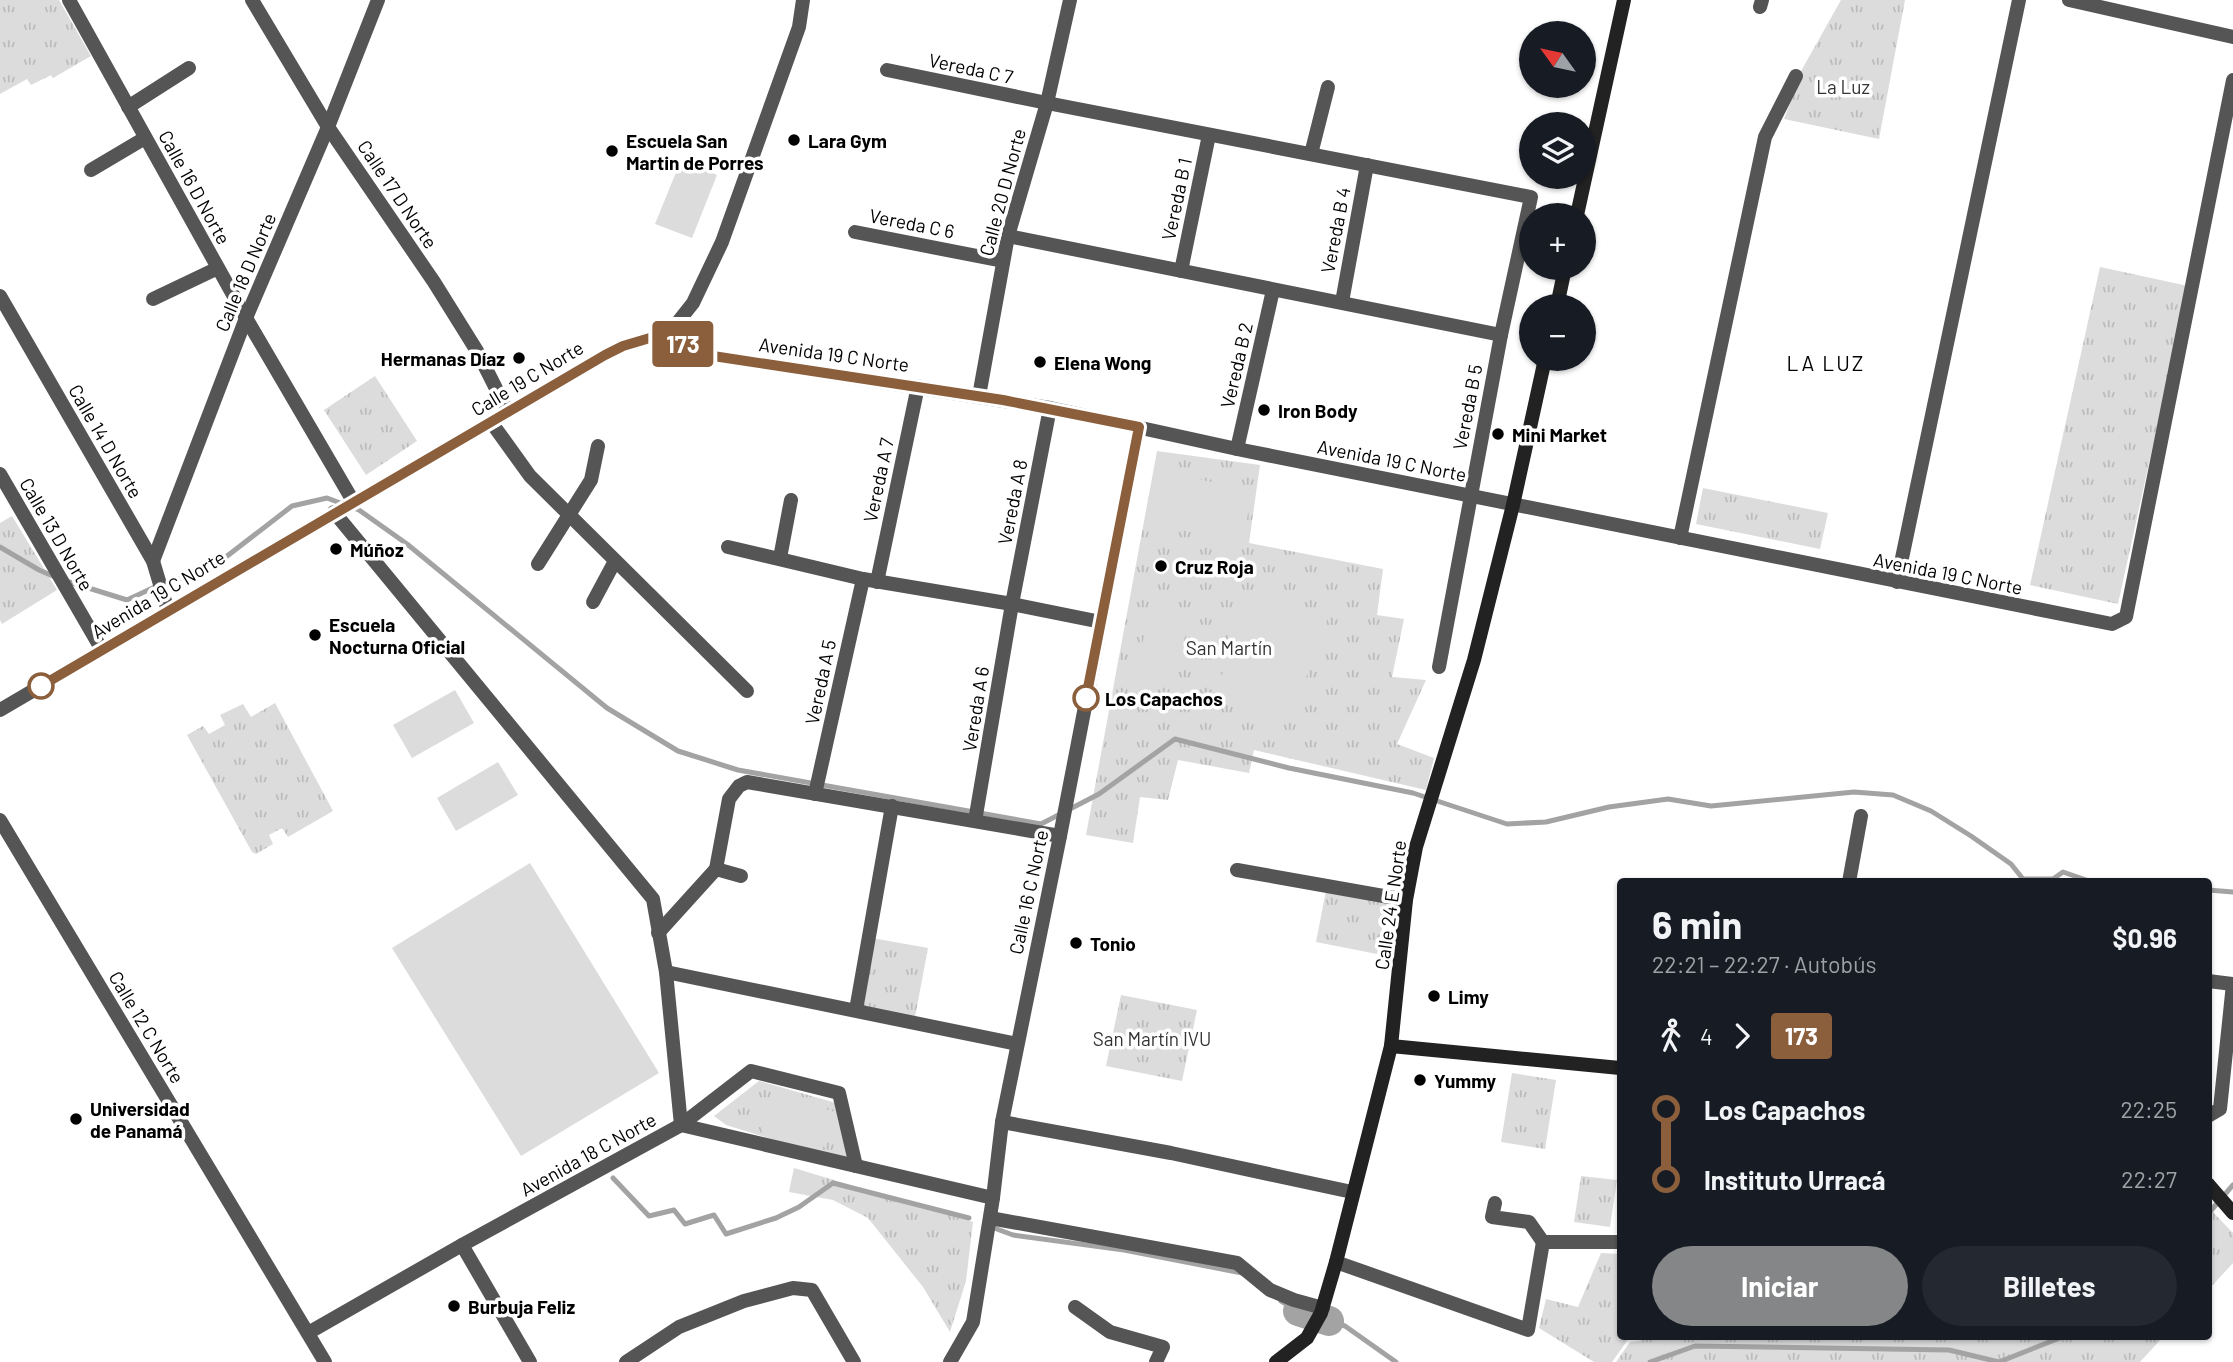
<!DOCTYPE html>
<html lang="es">
<head>
<meta charset="utf-8">
<style>
  :root { --surface:#171b24; --page:#242831; --text:#f1f3f6; --muted:#9ea1a6; --accent:#858687 }
  body { margin:0; font-family:Barlow,sans-serif; background:var(--page); color:var(--text); height:100vh; display:flex; flex-direction:column; font-size:26px; white-space:nowrap }
  * { box-sizing:border-box; margin:0 }
  p { font-size:23px; color:var(--muted) }
  .icon { flex:none; width:38px; height:38px; fill:none; stroke:currentColor; stroke-width:2; stroke-linecap:round; stroke-linejoin:round }
  .map { position:relative; flex:1; overflow:hidden }
  .drawer { position:absolute; left:1617px; top:878px; width:595px; height:462px; display:flex; flex-direction:column; background:var(--surface); border-radius:7px; box-shadow:0 2px 5px #0004 }
  .drawer>* { flex:none }
  .badge { padding:0 14px; border-radius:5px; font-size:24px; line-height:46px }
  .needle { width:46px; rotate:303deg }
  .controls { position:absolute; left:1519px; top:21px; display:grid; gap:14px }
  .controls a { display:grid; place-items:center; width:77px; height:77px; border-radius:50%; background:var(--surface); box-shadow:0 2px 5px #0004; font-size:35px }
  .map>.badge { position:absolute; translate:-50% -50%; box-shadow:0 0 0 4px #fff }
  .legs { display:flex; align-items:center; gap:10px; height:77px; padding:0 35px; font-size:23px }
  .legs p { margin-inline-start:auto }
  .overview { display:flex; align-items:center; justify-content:space-between; height:119px; padding:0 35px }
  h1 { font-size:38px; font-weight:700; line-height:52px }
  .button { display:flex; gap:14px; margin-top:auto; padding:14px 35px }
  .button a { flex:1; height:80px; border-radius:42px; background:var(--accent); color:#fff; font-size:28px; font-weight:700; line-height:80px; text-align:center }
  .button a+a { background:var(--page); color:var(--text) }
  ul { padding:0 35px; list-style:none }
  li { display:flex; align-items:center; gap:24px; height:70px; font-size:26px }
  li i { display:grid; place-items:center; width:10px; height:100%; margin:0 9px; background:currentColor }
  li i::after { content:''; width:18px; height:18px; margin:-9px; border:5px solid; border-radius:50%; background:var(--surface) }
  li p { margin-inline-start:auto }
  li:first-child i { background:linear-gradient(#0000 50%,currentColor 0) }
  li:last-child i { background:linear-gradient(currentColor 50%,#0000 0) }
  .map>svg:first-child { display:block }
  .grass { fill:url(#grass-tufts) }
  .pitch { fill:#dcdcdc }
  .lines { fill:none; stroke-linecap:round; stroke-linejoin:round }
  .stream { stroke:#a3a3a3; stroke-width:5 }
  .river { stroke:#a3a3a3; stroke-width:30 }
  .street { stroke:#555; stroke-width:14 }
  .secondary { stroke:#222; stroke-width:14 }
  .line-1-casing { stroke:#fff; stroke-width:16 }
  .line-1 { stroke:#8b5e3c; stroke-width:10 }
  .poi-dot { fill:#000; stroke:#fff; stroke-width:2.5 }
  .stop-1-dot { fill:#fff; stroke:#8b5e3c; stroke-width:3.5 }
  .labels { text-anchor:middle; dominant-baseline:central; stroke-width:7; stroke-linejoin:round; paint-order:stroke }
  .street-label { font-size:19px; fill:#000; stroke:#fff }
  .park-label { font-size:19px; fill:#333; stroke:#fff }
  .poi-label { font-size:19px; font-weight:bold; fill:#000; stroke:#fff; text-anchor:start }
  .stop-label { font-size:19px; font-weight:bold; fill:#000; stroke:#fff; text-anchor:start }
  .neighbourhood-label { font-size:21px; letter-spacing:2px; fill:#000; stroke:#fff }
</style>
</head>
<body>
<div class="map">
<svg width="2233" height="1362" viewBox="0 0 2233 1362">
  <defs>
    <pattern id="grass-tufts" width="24" height="20" patternUnits="userSpaceOnUse" patternTransform="scale(1.75)"><rect width="24" height="20" fill="#dcdcdc"/><path d="M3 7l-1-3M5 7V3M7 7l1-3M15 17l-1-3M17 17v-4M19 17l1-3" fill="none" stroke="#bbb"/></pattern>
  </defs>
  <rect width="100%" height="100%" fill="#fff"/>
  <g class="grass">
    <path d="M0,0H59L91,56L53,78L51,75L31,85L27,79L0,94Z"/>
    <path d="M1841,0H1905L1879,139L1784,119L1792,98L1787,96Z"/>
    <path d="M2100,267L2188,286L2118,604L2030,585Z"/>
    <path d="M375,376L417,441L366,475L324,410Z"/>
    <path d="M1157,451L1260,465L1249,543L1383,569L1377,615L1404,619L1392,677L1426,680L1397,744L1434,758L1426,790L1254,750L1249,773L1178,760L1168,800L1140,797L1133,843L1086,835Z"/>
    <path d="M1703,488L1828,513L1820,549L1696,524Z"/>
    <path d="M12,516L57,590L2,624L0,620V523Z"/>
    <path d="M275,703L333,811L288,837L282,828L269,835L273,844L256,854L252,852L187,735L203,726L209,734L225,725L220,715L243,704L251,717Z"/>
    <path d="M1326,891L1387,903L1377,954L1316,942Z"/>
    <path d="M872,938L928,948L915,1017L860,1007Z"/>
    <path d="M1121,995L1197,1010L1182,1081L1106,1066Z"/>
    <path d="M1512,1073L1556,1080L1545,1149L1501,1142Z"/>
    <path d="M759,1081L836,1103L850,1163L726,1125L714,1116Z"/>
    <path d="M794,1168L973,1222L966,1281L950,1332L923,1287L868,1218L833,1200L789,1192Z"/>
    <path d="M1581,1176L1617,1180L1610,1227L1574,1222Z"/>
    <path d="M2208,1207L2233,1233V1263L2209,1289Z"/>
    <path d="M1601,1253L1620,1254V1337H1633L1629,1338L1612,1362H1594L1539,1328L1546,1299L1578,1307Z"/>
    <path d="M1664,1337H2163L2140,1362H1616L1630,1342Z"/>
  </g>
  <g class="pitch">
    <path d="M681,160L717,175L692,238L655,224Z"/>
    <path d="M1155,471L1253,490L1242,542L1145,523Z"/>
    <path d="M1253,591L1328,618L1289,724L1214,696Z"/>
    <path d="M1151,607L1190,615L1173,688L1134,678Z"/>
    <path d="M455,690L474,723L412,758L393,725Z"/>
    <path d="M498,762L518,795L456,831L437,798Z"/>
    <path d="M530,863L659,1073L521,1156L392,948Z"/>
    <path d="M775,1093L835,1112L822,1151L762,1132Z"/>
  </g>
  <g class="lines">
    <g class="stream">
      <path d="M0,547L39,570L55,577"/>
      <path d="M66,581L127,600L159,585"/>
      <path d="M162,584L209,570L292,506L327,498L359,510L407,544L607,708L678,751L738,770L1041,824L1099,794L1175,739L1289,768L1413,793L1507,824L1546,822L1609,807L1668,799L1711,806L1854,792L1893,795L1931,811L1971,836L2011,864L2023,879H2053L2063,872L2092,882"/>
      <path d="M2208,890L2233,892"/>
      <path d="M593,1156L594,1157"/>
      <path d="M613,1178L649,1216L674,1210L685,1224L714,1215L726,1234L776,1218L799,1207L833,1183L969,1218"/>
      <path d="M2208,1214L2233,1185"/>
      <path d="M994,1228L1013,1235L1124,1250L1242,1273"/>
      <path d="M1281,1301L1298,1311"/>
      <path d="M1329,1321L1345,1326L1396,1362"/>
      <path d="M1650,1362L1695,1346L1949,1350L1999,1362L2062,1337"/>
    </g>
    <path class="river" d="M1298,1311L1329,1321"/>
    <g class="street">
      <path d="M69,0L246,318L353,501"/>
      <path d="M252,0L328,127L434,282L477,351L508,412"/>
      <path d="M2069,0L2233,37"/>
      <path d="M1760,7L1762,0"/>
      <path d="M887,70L1047,103L1531,197L1501,335L1439,667"/>
      <path d="M128,107L189,68"/>
      <path d="M1311,154L1328,87"/>
      <path d="M91,170L145,138"/>
      <path d="M855,232L1003,261"/>
      <path d="M1008,236L1501,335"/>
      <path d="M1181,271L1209,135"/>
      <path d="M0,296L153,561L168,611"/>
      <path d="M153,299L218,268"/>
      <path d="M1342,302L1367,165"/>
      <path d="M670,332L680,343L700,354L1050,408L1237,449L2112,624L2126,617L2233,80"/>
      <path d="M979,396L1008,236L1047,103L1070,0"/>
      <path d="M491,422L530,476L747,691"/>
      <path d="M1237,449L1273,290"/>
      <path d="M0,474L102,650"/>
      <path d="M334,512L653,899L666,972L681,1125"/>
      <path d="M1680,538L1765,137L1796,76"/>
      <path d="M728,547L863,579L1012,604L1101,622"/>
      <path d="M780,558L791,500"/>
      <path d="M153,561L246,318L328,127L378,0"/>
      <path d="M538,564L591,480L598,446"/>
      <path d="M877,582L918,386"/>
      <path d="M1897,582L2019,0"/>
      <path d="M593,602L615,561"/>
      <path d="M0,710L605,355L623,346L670,332L693,303L722,242L799,27L803,0"/>
      <path d="M815,794L863,579"/>
      <path d="M0,820L325,1362"/>
      <path d="M975,821L1012,604L1050,408"/>
      <path d="M716,869L729,799L739,786L747,782L1060,836"/>
      <path d="M1237,870L1406,900"/>
      <path d="M1849,882L1861,816"/>
      <path d="M658,933L716,869L741,876"/>
      <path d="M666,972L1017,1044"/>
      <path d="M2208,981L2233,984L2220,1109L2208,1116"/>
      <path d="M856,1010L892,806"/>
      <path d="M1002,1122L1171,1153L1352,1192"/>
      <path d="M681,1125L993,1198"/>
      <path d="M1495,1203L1492,1217L1529,1222L1543,1242"/>
      <path d="M990,1218L1237,1263L1270,1290L1294,1300L1323,1308"/>
      <path d="M462,1245L530,1362"/>
      <path d="M1336,1262L1528,1330L1543,1242H1620"/>
      <path d="M1075,1307L1110,1332L1163,1347L1156,1362"/>
      <path d="M308,1333L462,1245L681,1125L751,1071L839,1093L856,1166"/>
      <path d="M626,1362L679,1327L744,1301L793,1288L812,1290L854,1362"/>
      <path d="M950,1362L973,1322L993,1198L1002,1122L1060,836L1139,427"/>
    </g>
    <g class="secondary">
      <path d="M1577,215L1624,0"/>
      <path d="M1557,306L1565,268"/>
      <path d="M1391,1046L1620,1068"/>
      <path d="M2208,1184L2233,1213"/>
      <path d="M1276,1362L1307,1338L1321,1313L1336,1262L1391,1046L1406,900L1416,847L1474,660L1513,505L1545,359"/>
    </g>
  </g>
  <g class="lines">
    <defs>
      <path id="line-1" d="M41,686L605,355L623,346L670,332L680,343L700,354L1003,400L1139,427L1086,698"/>
    </defs>
    <use href="#line-1" class="line-1-casing"/>
    <use href="#line-1" class="line-1"/>
  </g>
  <g class="poi-dot">
    <circle cx="794" cy="140" r="7"/>
    <circle cx="612" cy="151" r="7"/>
    <circle cx="519" cy="358" r="7"/>
    <circle cx="1040" cy="362" r="7"/>
    <circle cx="1264" cy="410" r="7"/>
    <circle cx="1498" cy="434" r="7"/>
    <circle cx="336" cy="549" r="7"/>
    <circle cx="1161" cy="566" r="7"/>
    <circle cx="315" cy="635" r="7"/>
    <circle cx="1076" cy="943" r="7"/>
    <circle cx="1434" cy="996" r="7"/>
    <circle cx="1420" cy="1080" r="7"/>
    <circle cx="76" cy="1119" r="7"/>
    <circle cx="454" cy="1306" r="7"/>
  </g>
  <g class="stop-1-dot">
    <circle cx="41" cy="686" r="12"/>
    <circle cx="1086" cy="698" r="12"/>
  </g>
  <g class="labels">
    <g class="street-label">
      <text transform="translate(971 68) rotate(12)">Vereda C 7</text>
      <text transform="translate(195 187) rotate(61)">Calle 16 D Norte</text>
      <text transform="translate(1002 192) rotate(-75)">Calle 20 D Norte</text>
      <text transform="translate(398 194) rotate(56)">Calle 17 D Norte</text>
      <text transform="translate(1176 199) rotate(-78)">Vereda B 1</text>
      <text transform="translate(912 223) rotate(11)">Vereda C 6</text>
      <text transform="translate(1335 230) rotate(-79)">Vereda B 4</text>
      <text transform="translate(245 272) rotate(-67)">Calle 18 D Norte</text>
      <text transform="translate(834 354) rotate(8)">Avenida 19 C Norte</text>
      <text transform="translate(1236 365) rotate(-77)">Vereda B 2</text>
      <text transform="translate(527 378) rotate(-31)">Calle 19 C Norte</text>
      <text transform="translate(1467 407) rotate(-79)">Vereda B 5</text>
      <text transform="translate(106 441) rotate(60)">Calle 14 D Norte</text>
      <text transform="translate(1392 460) rotate(11)">Avenida 19 C Norte</text>
      <text transform="translate(878 480) rotate(-78)">Vereda A 7</text>
      <text transform="translate(1012 502) rotate(-79)">Vereda A 8</text>
      <text transform="translate(57 534) rotate(60)">Calle 13 D Norte</text>
      <text transform="translate(1948 573) rotate(11)">Avenida 19 C Norte</text>
      <text transform="translate(158 594) rotate(-31)">Avenida 19 C Norte</text>
      <text transform="translate(820 682) rotate(-78)">Vereda A 5</text>
      <text transform="translate(975 709) rotate(-81)">Vereda A 6</text>
      <text transform="translate(1028 892) rotate(-78)">Calle 16 C Norte</text>
      <text transform="translate(1390 905) rotate(-82)">Calle 24 E Norte</text>
      <text transform="translate(147 1027) rotate(59)">Calle 12 C Norte</text>
      <text transform="translate(588 1154) rotate(-29)">Avenida 18 C Norte</text>
    </g>
    <g class="park-label">
      <text x="1843" y="86">La Luz</text>
      <text x="1229" y="647">San Martín</text>
      <text x="1152" y="1038">San Martín IVU</text>
    </g>
    <g class="poi-label">
      <text x="626" y="140">Escuela San<tspan x="626" dy="22">Martin de Porres</tspan></text>
      <text x="808" y="140">Lara Gym</text>
      <text x="505" y="358" text-anchor="end">Hermanas Díaz</text>
      <text x="1054" y="362">Elena Wong</text>
      <text x="1278" y="410">Iron Body</text>
      <text x="1512" y="434">Mini Market</text>
      <text x="350" y="549">Múñoz</text>
      <text x="1175" y="566">Cruz Roja</text>
      <text x="329" y="624">Escuela<tspan x="329" dy="22">Nocturna Oficial</tspan></text>
      <text x="1090" y="943">Tonio</text>
      <text x="1448" y="996">Limy</text>
      <text x="1434" y="1080">Yummy</text>
      <text x="90" y="1108">Universidad<tspan x="90" dy="22">de Panamá</tspan></text>
      <text x="468" y="1306">Burbuja Feliz</text>
    </g>
    <g class="stop-label">
      <text x="1105" y="698">Los Capachos</text>
    </g>
    <g class="neighbourhood-label">
      <text x="1826" y="362">LA LUZ</text>
    </g>
  </g>
</svg>
<div class="controls">
<a><svg class="needle" viewBox="-14 -14 28 28"><path d="M0-13l5 13h-10z" fill="#e53935"/><path d="M0 13l5-13h-10z" fill="#9ea1a6"/></svg></a>
<a><svg class="icon" aria-label="layers" viewBox="0 0 24 24"><path d="M12 4l9 5-9 5-9-5zM3 14l9 5 9-5"/></svg></a>
<a>+</a>
<a>−</a>
</div>
<b class="badge" style="left:683px;top:344px;background:#8b5e3c;color:#fff">173</b>
<section class="drawer">
<div class="overview"><div><h1>6 min</h1><p>22:21 – 22:27 · Autobús</p></div><b>$0.96</b></div>
<div class="legs"><svg class="icon" aria-label="walk" viewBox="0 0 24 24"><circle cx="13" cy="4" r="2"/><path d="M13 8l-2 6 4 7M11 14l-3 7M7 12l3-4h3l4 4"/></svg>4<svg class="icon" aria-label="forward" viewBox="0 0 24 24"><path d="M9 5l7 7-7 7"/></svg><b class="badge" style="background:#8b5e3c;color:#fff">173</b></div>
<ul>
<li><i style="color:#8b5e3c"></i><b>Los Capachos</b><p>22:25</p></li>
<li><i style="color:#8b5e3c"></i><b>Instituto Urracá</b><p>22:27</p></li>
</ul>
<div class="button"><a>Iniciar</a><a>Billetes</a></div>
</section>
</div>
</body>
</html>
